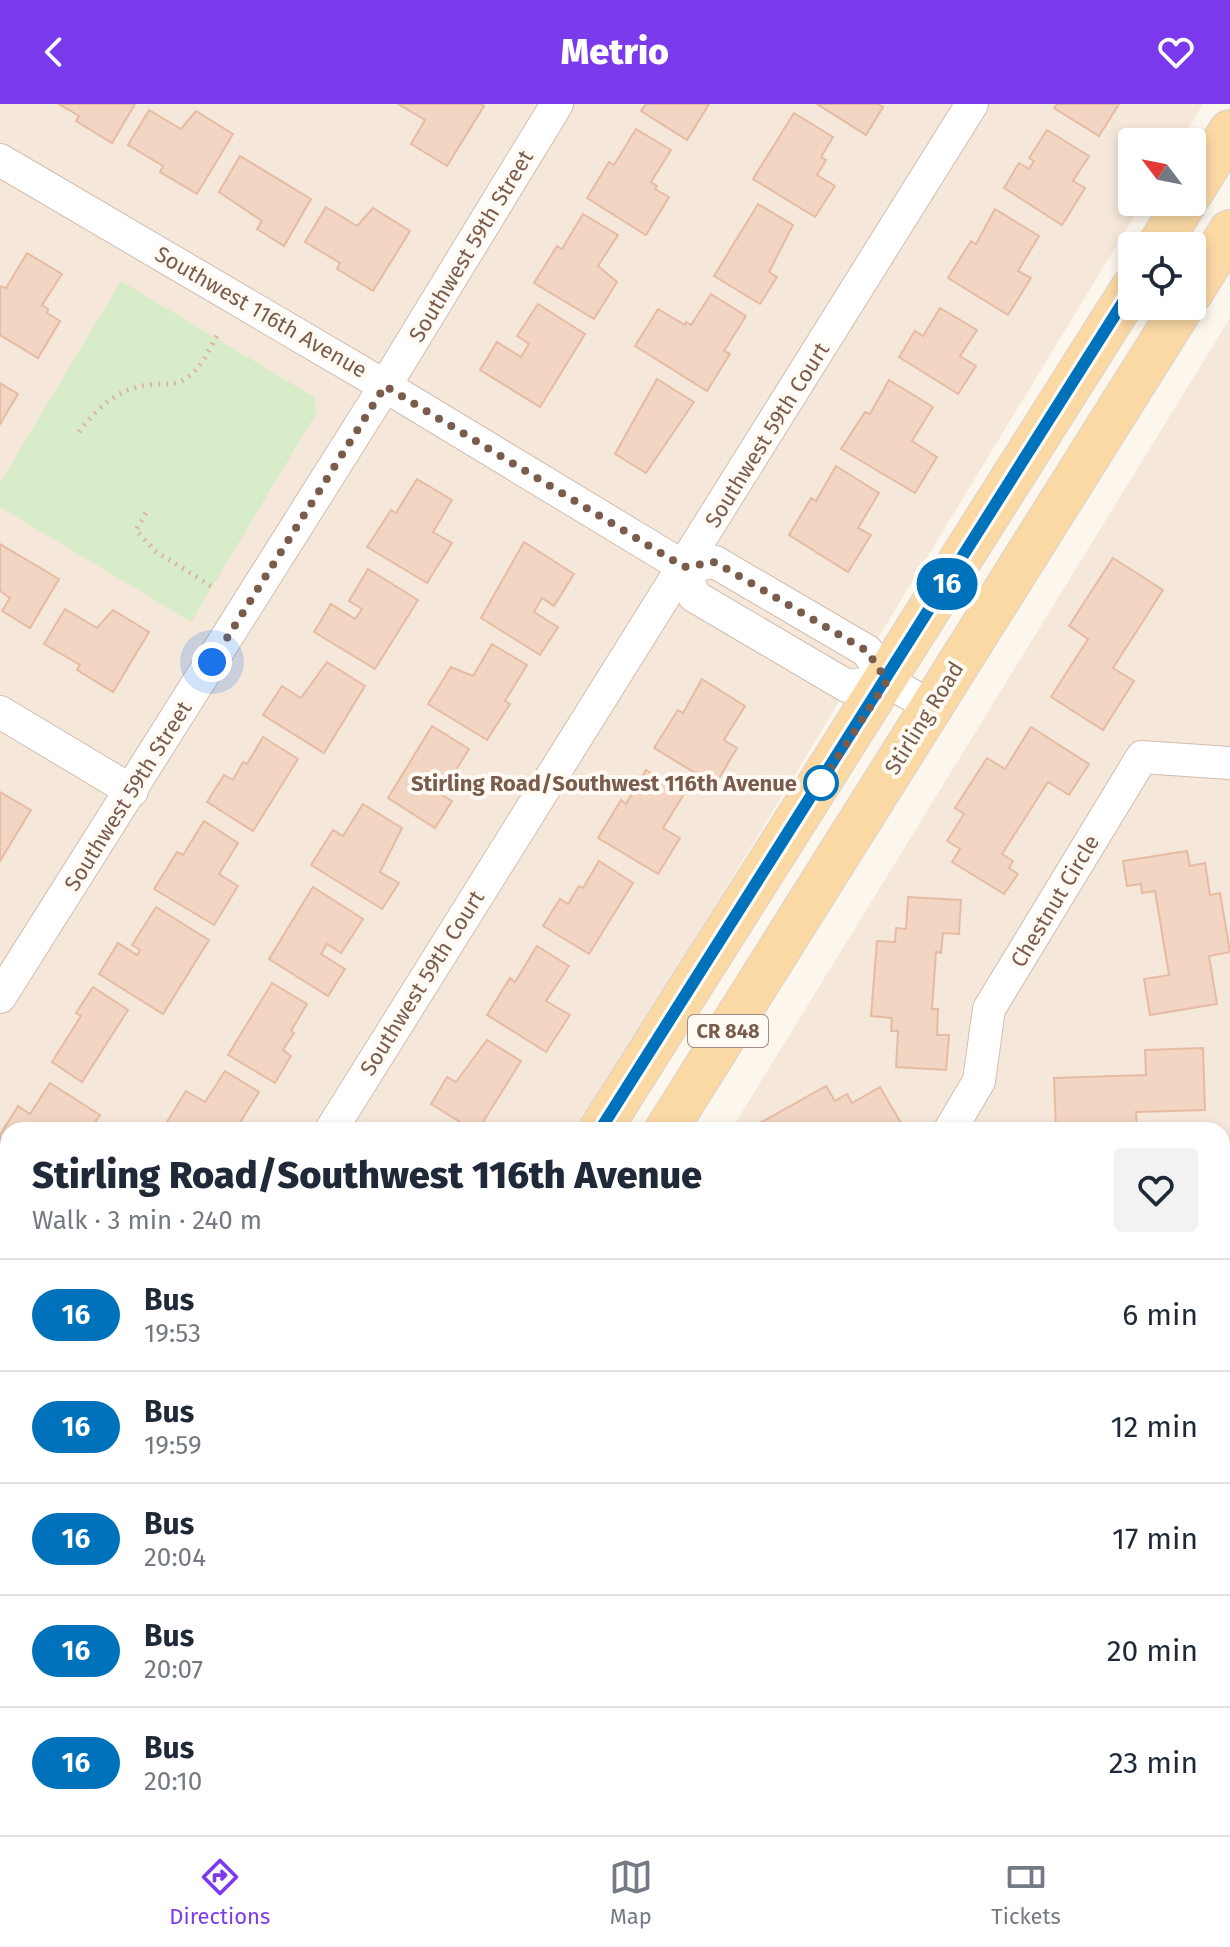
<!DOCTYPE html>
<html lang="en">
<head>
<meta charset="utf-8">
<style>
  :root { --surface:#fff; --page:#f2f2f3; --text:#1f2937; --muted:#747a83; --line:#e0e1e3; --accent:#7c3aed }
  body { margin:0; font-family:"Fira Sans",sans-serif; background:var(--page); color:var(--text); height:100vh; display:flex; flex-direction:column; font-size:30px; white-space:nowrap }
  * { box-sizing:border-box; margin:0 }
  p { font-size:26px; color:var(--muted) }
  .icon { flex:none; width:44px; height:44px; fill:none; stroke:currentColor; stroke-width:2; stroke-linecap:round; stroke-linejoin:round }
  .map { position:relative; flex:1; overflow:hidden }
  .drawer { position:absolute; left:0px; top:1018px; width:1230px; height:714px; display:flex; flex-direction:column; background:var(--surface); border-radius:24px 24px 0 0; box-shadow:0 4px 12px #0003 }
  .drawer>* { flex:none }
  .badge { padding:0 16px; border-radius:26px; font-size:28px; line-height:52px }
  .needle { width:52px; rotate:302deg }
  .tools { position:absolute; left:1118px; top:24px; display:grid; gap:16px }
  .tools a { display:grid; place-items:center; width:88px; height:88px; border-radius:8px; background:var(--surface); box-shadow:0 4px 12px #0003; font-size:40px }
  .you { position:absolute; width:40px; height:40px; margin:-20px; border:6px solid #fff; border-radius:50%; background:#1a73e8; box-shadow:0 0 0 12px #1a73e833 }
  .map>.badge { position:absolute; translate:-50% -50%; box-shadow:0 0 0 4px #fff }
  .round { display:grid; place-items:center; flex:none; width:84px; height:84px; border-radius:8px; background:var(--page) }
  .head { display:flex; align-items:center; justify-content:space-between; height:136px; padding:0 32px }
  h1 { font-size:38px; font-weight:800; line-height:60px }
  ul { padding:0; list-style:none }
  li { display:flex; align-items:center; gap:24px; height:112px; padding:0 32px; border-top:2px solid var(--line) }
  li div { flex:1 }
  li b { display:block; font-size:30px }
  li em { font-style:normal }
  li .badge { min-width:88px; font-weight:700; text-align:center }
  header { display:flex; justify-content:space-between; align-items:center; height:104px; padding:0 32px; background:var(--accent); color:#fff; font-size:36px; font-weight:800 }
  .dock { display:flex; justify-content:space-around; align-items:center; height:112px; border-top:2px solid var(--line); background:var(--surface); font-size:22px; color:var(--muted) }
  .dock a { display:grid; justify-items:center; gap:4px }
  .dock .selected { color:var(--accent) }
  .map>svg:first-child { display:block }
  .residential { fill:#f5e8da }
  .green { fill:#d8ecc9 }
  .building { fill:#f3d5c3; stroke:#e6bba3; stroke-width:2 }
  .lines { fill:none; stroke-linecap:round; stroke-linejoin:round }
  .minor-casing { stroke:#d1beb0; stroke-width:34 }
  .major-casing { stroke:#dad1cd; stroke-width:44 }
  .path { stroke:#d9b8a5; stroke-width:5; stroke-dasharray:2 6; stroke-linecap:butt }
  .minor { stroke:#fff; stroke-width:32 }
  .major { stroke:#fbd9a5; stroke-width:42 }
  .line-casing { stroke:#fff; stroke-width:18 }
  .line { stroke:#0072bc; stroke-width:12 }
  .walk { stroke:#7a5c4d; stroke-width:8; stroke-dasharray:0 14.4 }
  .stop-dot { fill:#fff; stroke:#0072bc; stroke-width:4 }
  .labels { text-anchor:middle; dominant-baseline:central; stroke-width:8; stroke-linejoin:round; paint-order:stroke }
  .shield { fill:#fffaf3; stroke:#a28b7f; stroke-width:2 }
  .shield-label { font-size:20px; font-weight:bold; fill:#7a5c4d }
  .street-label { font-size:22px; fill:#7a5c4d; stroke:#fffaf3 }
  .stop-label { font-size:22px; font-weight:bold; fill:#7a5c4d; stroke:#fffaf3; text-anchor:end }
</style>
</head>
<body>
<header><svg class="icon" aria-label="back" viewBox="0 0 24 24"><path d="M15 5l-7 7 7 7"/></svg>Metrio<svg class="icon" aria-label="heart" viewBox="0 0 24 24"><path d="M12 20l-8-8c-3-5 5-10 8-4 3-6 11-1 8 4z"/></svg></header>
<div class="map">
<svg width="1230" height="1731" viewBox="0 0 1230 1731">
  <rect width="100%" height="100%" fill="#fdf6ec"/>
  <g class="residential">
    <path d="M0,0H1203L1180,38H1132V98H1143L579,1026H8V1724H155L150,1731H0Z"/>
    <path d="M1230,214V1731H284L289,1724H1222V1026H731Z"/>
  </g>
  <path class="green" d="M121,177L314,293L317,308L191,518L0,403V379Z"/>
  <g class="building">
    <path d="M59,0H135L112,39L76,17L79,12Z"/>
    <path d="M398,0H481L484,2L447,62L411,40L425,16Z"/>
    <path d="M646,0H709L687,36L641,7Z"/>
    <path d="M817,0H878L883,3L866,31Z"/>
    <path d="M1057,0H1119L1099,32L1054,4Z"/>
    <path d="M149,6L181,25L196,7L233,30L197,90L160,68L163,62L128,41Z"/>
    <path d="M794,9L833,33L821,53L826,56L817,71L835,82L815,113L753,75Z"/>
    <path d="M636,25L671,46L651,78L657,82L655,85L669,93L646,131L587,94L609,58L614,61Z"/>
    <path d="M1047,26L1089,52L1073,77L1085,84L1062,121L1004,84L1019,59L1029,65L1034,57L1029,54Z"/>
    <path d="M240,52L311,95L284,142L257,125L262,117L219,88Z"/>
    <path d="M758,100L793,121L769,168L777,173L760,200L714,172Z"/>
    <path d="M326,103L357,122L373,104L410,127L373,187L337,165L340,159L305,138Z"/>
    <path d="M995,105L1039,132L1018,167L1031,174L1008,211L948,174L971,137L976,140Z"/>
    <path d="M583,110L618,131L598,162L617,178L594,215L534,179L557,142L562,145Z"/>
    <path d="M27,149L62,170L42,201L48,205L47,209L60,217L38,254L0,231V182L6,184Z"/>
    <path d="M711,190L746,212L724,247L730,250L707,287L635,242L658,205L685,221L686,218L691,221Z"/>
    <path d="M538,200L585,230L540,303L480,266L497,238L521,253L529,240L517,232Z"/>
    <path d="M940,204L977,226L960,252L976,262L958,290L899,253L915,227L923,232Z"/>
    <path d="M657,275L694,298L646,369L615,350Z"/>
    <path d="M889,276L933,303L912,337L937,353L915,389L841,345L865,308L870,310Z"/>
    <path d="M0,279L18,290L0,320Z"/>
    <path d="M836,362L879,389L858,424L871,431L848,468L789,431L811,394L816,397Z"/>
    <path d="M417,375L452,396L433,428L452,439L427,479L367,443L391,406L396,409Z"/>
    <path d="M524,438L574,470L554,502L542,494L534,508L558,523L540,551L481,514Z"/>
    <path d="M0,440L59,475L30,524L2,507L10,494L0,487Z"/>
    <path d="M1113,454L1163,486L1113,564L1134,577L1103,626L1051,593L1088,535L1069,522Z"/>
    <path d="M368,465L418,496L375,565L314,528L331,500L355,515L362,505L349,497Z"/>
    <path d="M65,505L97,524L113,506L149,528L113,588L77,566L80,561L44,540Z"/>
    <path d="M492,540L527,561L505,597L510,600L487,636L428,600L451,563L473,572Z"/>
    <path d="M327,558L365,582L324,649L263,611L282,582L301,594Z"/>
    <path d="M702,575L745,602L724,636L737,644L715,681L654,644L678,606L683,609Z"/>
    <path d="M432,622L469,645L454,669L458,672L450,685L445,682L440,690L452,697L435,724L388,694Z"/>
    <path d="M1031,623L1089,660L1069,691L1048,678L1002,750L1013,757L1009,764L1018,770L1004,790L952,758L960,745L947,737L964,710L955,704L987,654L1005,665Z"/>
    <path d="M263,633L298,655L253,727L207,698L224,671L233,676L243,658L247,660Z"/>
    <path d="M646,666L684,690L663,724L680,734L658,770L598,734L621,696L626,700Z"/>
    <path d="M0,688L31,706L0,757Z"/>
    <path d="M363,700L402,724L380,768L399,779L382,805L311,761L333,726L343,732Z"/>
    <path d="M204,717L238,739L219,770L238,782L214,821L154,785L177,748L183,751Z"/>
    <path d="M1187,747L1190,762L1205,759L1210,791L1220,789L1230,848L1209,852L1217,900L1150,911L1144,875L1169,871L1155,787L1142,789L1141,780L1127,782L1123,757Z"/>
    <path d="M599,757L633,779L589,850L543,822L560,795L568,800L579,782L583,784Z"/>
    <path d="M313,783L363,815L341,849L327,840L321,850L345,865L328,892L269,855Z"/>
    <path d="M908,793L961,796L959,830L943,829L941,849L936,848L932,905H938L937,931H949L946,966L896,963L898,927H891L892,914L871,912L877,837L895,838L896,824L906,825Z"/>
    <path d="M156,803L209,836L163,910L99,870L118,839L137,851L140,846L132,841Z"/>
    <path d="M537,842L569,862L546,897L570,911L546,948L487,911L510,874L515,878Z"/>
    <path d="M272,879L307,900L291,927L294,929L283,946L291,952L275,979L228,951Z"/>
    <path d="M93,883L128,906L82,978L52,958L81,912L76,909Z"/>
    <path d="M487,936L521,957L478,1026H473L431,1000L447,973L456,978Z"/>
    <path d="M1203,944L1205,1006L1136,1008L1137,1026H1056L1054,974L1146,971L1145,946Z"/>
    <path d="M225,967L259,988L238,1022L244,1026H162L186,987L205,998Z"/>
    <path d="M50,979L100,1011L90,1026H8V1045L0,1040V1031L18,1002L30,1010Z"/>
    <path d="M826,982L835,997L847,990L852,999L880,983L905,1026H764L760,1019Z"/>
    <path d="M0,1063L8,1068V1143L0,1156Z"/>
    <path d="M1222,1112H1230V1156L1222,1157Z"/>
    <path d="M0,1302L8,1307L7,1405L0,1400Z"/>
    <path d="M1230,1302V1367L1222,1368V1303Z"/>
    <path d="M1230,1566V1622L1222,1623V1568Z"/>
    <path d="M548,1724H630L628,1731H546Z"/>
    <path d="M767,1724H818L830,1728L829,1731H764Z"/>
    <path d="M835,1724H918L919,1726L912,1731H840Z"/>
    <path d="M1044,1724H1099L1097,1727L1101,1731H1041Z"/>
  </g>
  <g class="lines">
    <defs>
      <g id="minor">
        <path d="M0,56L385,282L684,463L694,492L847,582L887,577"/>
        <path d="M684,463L715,458L867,547L887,577L932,603"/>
        <path d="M0,608L132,687"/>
        <path d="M0,893L385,282L557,0"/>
        <path d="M331,1026L972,0"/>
        <path d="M950,1026L979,977L989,905L1142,653L1230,659"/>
        <path d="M1222,1240L1230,1238"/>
        <path d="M1222,1421L1230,1419"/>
        <path d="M1222,1458L1230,1457"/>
        <path d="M0,1554L8,1541"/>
        <path d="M987,1724L992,1731"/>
        <path d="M304,1731L309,1724"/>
      </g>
      <g id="major">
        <path d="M1192,88L1230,27"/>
        <path d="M1158,142L1186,98"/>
        <path d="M1192,188L1230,127"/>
        <path d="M600,1026L1132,184"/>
        <path d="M666,1026L1183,202"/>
        <path d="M165,1731L170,1724"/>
        <path d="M227,1731L231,1724"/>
      </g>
    </defs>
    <use href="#minor" class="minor-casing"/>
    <use href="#major" class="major-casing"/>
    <g class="path">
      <path d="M79,328C97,304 118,284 149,281C161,279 175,282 185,275C201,265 209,246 218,230"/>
      <path d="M146,409L136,426L155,447L214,484"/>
    </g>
    <use href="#minor" class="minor"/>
    <use href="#major" class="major"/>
  </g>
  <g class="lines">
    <defs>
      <path id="line" d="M600,1026L1132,184"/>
    </defs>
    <use href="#line" class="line-casing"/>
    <use href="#line" class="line"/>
    <path class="walk" d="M212,558L385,282L684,463L715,458L867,547L887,577L819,682L821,679"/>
  </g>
  <circle class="stop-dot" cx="821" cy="679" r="16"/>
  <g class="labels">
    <rect class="shield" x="688" y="911" width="80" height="32" rx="6"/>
    <g class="shield-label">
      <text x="728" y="927">CR 848</text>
    </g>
    <g class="street-label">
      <text transform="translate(471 142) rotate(-59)">Southwest 59th Street</text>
      <text transform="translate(261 208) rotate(30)">Southwest 116th Avenue</text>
      <text transform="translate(767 331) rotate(-58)">Southwest 59th Court</text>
      <text transform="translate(924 614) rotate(-58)">Stirling Road</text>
      <text transform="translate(128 692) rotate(-58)">Southwest 59th Street</text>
      <text transform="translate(1055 797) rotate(-59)">Chestnut Circle</text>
      <text transform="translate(422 879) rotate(-58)">Southwest 59th Court</text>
    </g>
    <g class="stop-label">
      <text x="797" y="679">Stirling Road/Southwest 116th Avenue</text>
    </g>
  </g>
</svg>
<div class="tools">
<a><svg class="needle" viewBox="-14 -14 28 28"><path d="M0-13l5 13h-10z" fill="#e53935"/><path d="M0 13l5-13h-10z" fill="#747a83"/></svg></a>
<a><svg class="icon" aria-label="locate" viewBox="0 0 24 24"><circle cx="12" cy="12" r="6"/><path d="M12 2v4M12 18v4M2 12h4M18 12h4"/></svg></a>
</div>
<div class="you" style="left:212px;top:558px"></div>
<b class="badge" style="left:947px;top:480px;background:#0072bc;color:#fff">16</b>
<section class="drawer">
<div class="head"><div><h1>Stirling Road/Southwest 116th Avenue</h1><p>Walk · 3 min · 240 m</p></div><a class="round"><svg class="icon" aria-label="heart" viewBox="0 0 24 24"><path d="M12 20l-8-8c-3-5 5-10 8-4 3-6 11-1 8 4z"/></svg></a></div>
<ul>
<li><span class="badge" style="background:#0072bc;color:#fff">16</span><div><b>Bus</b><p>19:53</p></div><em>6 min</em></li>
<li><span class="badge" style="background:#0072bc;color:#fff">16</span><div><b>Bus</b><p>19:59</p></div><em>12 min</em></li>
<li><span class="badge" style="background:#0072bc;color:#fff">16</span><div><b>Bus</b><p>20:04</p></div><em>17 min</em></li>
<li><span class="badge" style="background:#0072bc;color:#fff">16</span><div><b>Bus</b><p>20:07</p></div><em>20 min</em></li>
<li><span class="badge" style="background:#0072bc;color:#fff">16</span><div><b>Bus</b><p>20:10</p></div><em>23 min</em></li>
</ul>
</section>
</div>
<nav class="dock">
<a class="selected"><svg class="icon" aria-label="directions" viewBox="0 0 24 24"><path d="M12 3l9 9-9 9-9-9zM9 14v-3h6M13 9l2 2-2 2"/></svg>Directions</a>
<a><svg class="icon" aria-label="map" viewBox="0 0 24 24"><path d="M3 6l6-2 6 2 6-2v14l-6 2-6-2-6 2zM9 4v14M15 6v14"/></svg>Map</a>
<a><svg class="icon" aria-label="tickets" viewBox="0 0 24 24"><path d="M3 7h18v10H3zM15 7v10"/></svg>Tickets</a>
</nav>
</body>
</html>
